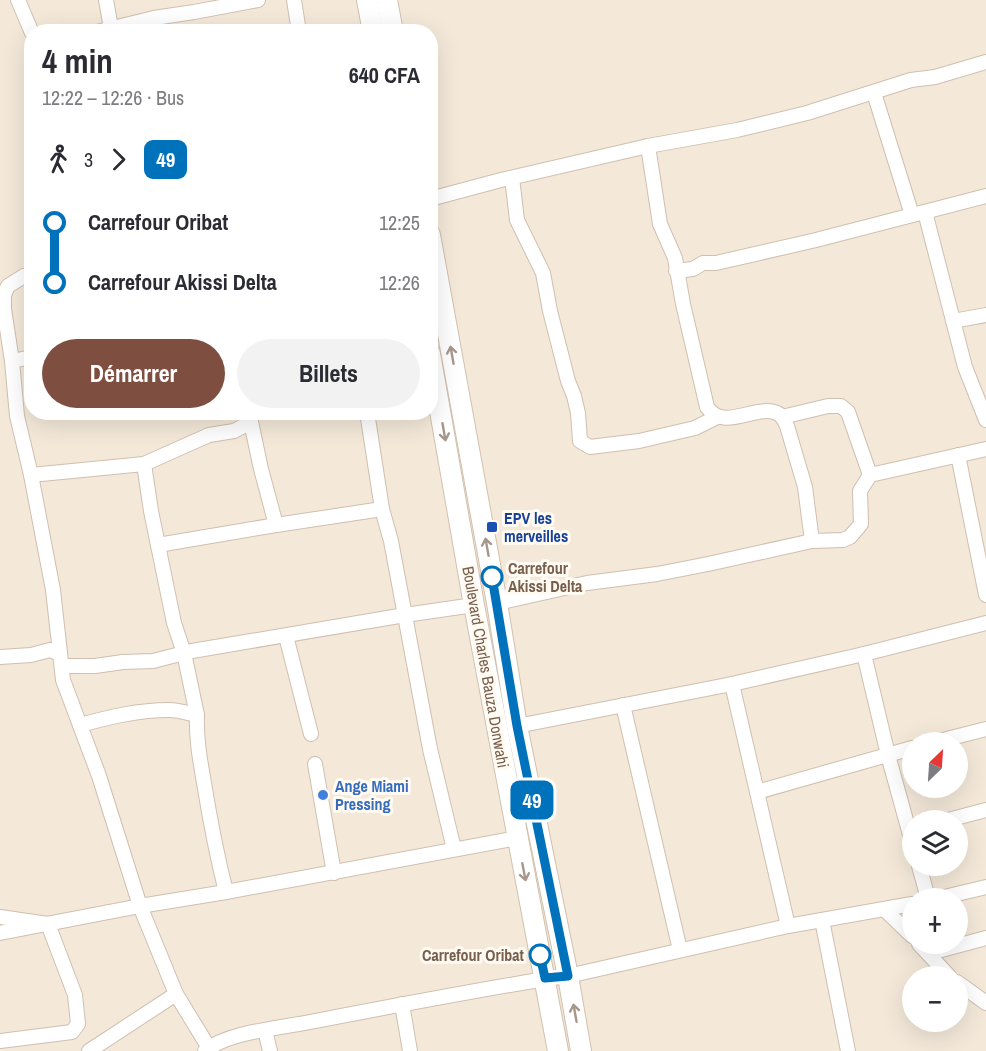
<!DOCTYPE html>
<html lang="fr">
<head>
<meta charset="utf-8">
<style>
  :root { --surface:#fff; --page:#f2f2f3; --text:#2b2b33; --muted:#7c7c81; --accent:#7e4f41 }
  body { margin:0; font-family:"Archivo Narrow",sans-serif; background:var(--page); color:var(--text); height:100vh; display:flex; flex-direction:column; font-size:22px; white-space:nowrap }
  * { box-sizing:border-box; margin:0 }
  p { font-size:20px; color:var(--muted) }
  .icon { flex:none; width:33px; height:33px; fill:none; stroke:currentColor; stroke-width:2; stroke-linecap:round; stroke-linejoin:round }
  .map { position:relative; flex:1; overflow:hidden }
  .panel { position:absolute; left:24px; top:24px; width:414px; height:396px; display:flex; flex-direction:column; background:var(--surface); border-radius:24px; box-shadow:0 6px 24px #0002 }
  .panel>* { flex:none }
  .badge { padding:0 12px; border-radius:9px; font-size:21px; line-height:39px }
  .needle { width:39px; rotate:25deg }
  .buttons { position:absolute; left:902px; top:732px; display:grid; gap:12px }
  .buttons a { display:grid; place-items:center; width:66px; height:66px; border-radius:50%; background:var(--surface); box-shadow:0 6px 24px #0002; font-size:30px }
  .map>.badge { position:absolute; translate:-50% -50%; box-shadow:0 0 0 3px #fff }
  .legs { display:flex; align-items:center; gap:9px; height:66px; padding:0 18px; font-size:20px }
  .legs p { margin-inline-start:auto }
  .head { display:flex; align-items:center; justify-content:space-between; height:102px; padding:0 18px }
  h1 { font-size:33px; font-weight:800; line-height:45px }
  .primary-button { display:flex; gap:12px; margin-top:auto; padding:12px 18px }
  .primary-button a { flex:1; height:69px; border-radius:36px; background:var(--accent); color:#fff; font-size:24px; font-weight:800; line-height:69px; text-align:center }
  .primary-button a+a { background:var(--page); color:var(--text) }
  ul { padding:0 18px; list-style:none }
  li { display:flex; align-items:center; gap:21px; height:60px; font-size:22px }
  li i { display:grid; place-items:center; width:9px; height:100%; margin:0 8px; background:currentColor }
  li i::after { content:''; width:15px; height:15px; margin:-8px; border:4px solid; border-radius:50%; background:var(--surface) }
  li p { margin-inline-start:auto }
  li:first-child i { background:linear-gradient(#0000 50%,currentColor 0) }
  li:last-child i { background:linear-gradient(currentColor 50%,#0000 0) }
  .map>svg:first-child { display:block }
  .residential { fill:#f4e9d9; fill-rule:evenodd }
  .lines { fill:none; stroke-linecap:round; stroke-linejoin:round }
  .minor-casing { stroke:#cfbfb0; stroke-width:16 }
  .secondary-casing { stroke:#d2c0ae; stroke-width:22 }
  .minor { stroke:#fff; stroke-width:14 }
  .secondary { stroke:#fff; stroke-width:20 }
  .oneway { stroke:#a7978b }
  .line-1-casing { stroke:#fff; stroke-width:14 }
  .line-1 { stroke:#0072bc; stroke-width:9 }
  .transit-dot { fill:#1a4fb4; stroke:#fffaf2; stroke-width:2 }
  .stop-1-dot { fill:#fff; stroke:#0072bc; stroke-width:3 }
  .shop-dot { fill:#3f7fe0; stroke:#fffaf2; stroke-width:2 }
  .labels { text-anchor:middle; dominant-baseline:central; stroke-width:6; stroke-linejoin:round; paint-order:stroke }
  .transit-label { font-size:16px; font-weight:bold; fill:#164399; stroke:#fffaf2; text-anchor:start }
  .stop-label { font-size:16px; font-weight:bold; fill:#785f4d; stroke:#fffaf2; text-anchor:start }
  .street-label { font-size:16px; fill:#785f4d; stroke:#fffaf2 }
  .shop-label { font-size:16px; font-weight:bold; fill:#366cbe; stroke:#fffaf2; text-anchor:start }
</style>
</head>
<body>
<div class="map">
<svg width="986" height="1051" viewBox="0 0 986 1051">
  <rect width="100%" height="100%" fill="#fdf7eb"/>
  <path class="residential" d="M0,0H986V1051H0ZM32,32H430V412H32ZM912,742H957V788H912ZM912,820H957V866H912ZM912,898H957V944H912ZM912,976H957V1022H912Z"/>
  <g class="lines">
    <defs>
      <g id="minor">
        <path d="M18,0L32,33"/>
        <path d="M106,0L111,28"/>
        <path d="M294,0L299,32"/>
        <path d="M97,32L154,18L194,12L258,0"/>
        <path d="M874,93L912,215"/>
        <path d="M648,146L660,224L675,258L683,304L707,407C724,433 758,402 779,414C783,417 785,421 787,426L805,487L812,541"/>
        <path d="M512,178L517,220L543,273L550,311L568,381L574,396L578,413L580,441L590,447L639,441L695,428L717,417"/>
        <path d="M430,199L501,180L648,146L737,130L807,113L911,80L935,77L986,62"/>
        <path d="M925,212L965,367L986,420"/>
        <path d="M676,271L693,269L703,263H716L816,240L986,196"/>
        <path d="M32,275L24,276L8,286L4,295V309L12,361L17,416L31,475L53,590L63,680L99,776L140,906L176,994L209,1048"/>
        <path d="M953,321L986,315"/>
        <path d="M12,361L32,357"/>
        <path d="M250,412L251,422L261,469L276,525"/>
        <path d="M367,412L382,509L391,541L430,749L454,849"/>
        <path d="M782,417L828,406H841L848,412L870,475"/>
        <path d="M958,455L986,595"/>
        <path d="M144,464L151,511L174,623L184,653L197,715"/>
        <path d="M31,475L144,464L209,435L234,431L251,422"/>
        <path d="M158,545L276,525L382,509"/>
        <path d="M497,603L587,583L657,574L708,564L812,541L843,540L850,537L861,524L860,491L870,475L986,449"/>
        <path d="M286,636L311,734"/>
        <path d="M864,654L888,755L912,842"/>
        <path d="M0,657L31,655L50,650L60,654"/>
        <path d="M62,666H95L123,662L153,661L192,651L405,615L474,605"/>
        <path d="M732,684L788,926"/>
        <path d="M623,705L680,950"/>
        <path d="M80,725C110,717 138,710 169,710C178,710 188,713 197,715C196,738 200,760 204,783C210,820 217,856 226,892"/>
        <path d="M517,726L732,684L864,654L986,623"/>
        <path d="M935,742L986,729"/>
        <path d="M315,764L334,873"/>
        <path d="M757,792L912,748"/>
        <path d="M948,820L986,810"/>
        <path d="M919,866L928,898"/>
        <path d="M940,898L986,887"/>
        <path d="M884,909L912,936"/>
        <path d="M0,917L48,924L75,995L78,1024L72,1032L0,1041"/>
        <path d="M822,920L848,1051"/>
        <path d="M0,933L140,906L226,892L518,838"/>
        <path d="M919,944L949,976"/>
        <path d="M930,953L986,938"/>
        <path d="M957,982L986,1003"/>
        <path d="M402,1004L410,1051"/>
        <path d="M265,1030L270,1051"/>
        <path d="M89,1051L176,994"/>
        <path d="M205,1051C228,1032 280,1028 310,1022C388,1007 467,992 545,979L568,976L788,926L912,904"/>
      </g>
      <g id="secondary">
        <path d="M367,0L373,32"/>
        <path d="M387,0L393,32"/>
        <path d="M430,235L497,603L517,726L568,976L581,1051"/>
        <path d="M430,354L474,605L558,1051"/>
      </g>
    </defs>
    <use href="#minor" class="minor-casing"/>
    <use href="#secondary" class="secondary-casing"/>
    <use href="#minor" class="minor"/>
    <use href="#secondary" class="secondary"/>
  </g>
  <defs><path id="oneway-shaft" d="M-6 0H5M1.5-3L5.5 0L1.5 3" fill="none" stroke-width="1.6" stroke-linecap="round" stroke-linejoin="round" transform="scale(1.5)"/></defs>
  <g class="oneway">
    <use href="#oneway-shaft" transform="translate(452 355) rotate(-100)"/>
    <use href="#oneway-shaft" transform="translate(444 432) rotate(80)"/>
    <use href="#oneway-shaft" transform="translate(487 547) rotate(-100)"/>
    <use href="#oneway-shaft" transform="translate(524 872) rotate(79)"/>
    <use href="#oneway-shaft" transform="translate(575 1013) rotate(-100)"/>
  </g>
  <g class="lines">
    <defs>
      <path id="line-1" d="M492,577L517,726L568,976L545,978L540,955"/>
    </defs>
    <use href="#line-1" class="line-1-casing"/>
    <use href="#line-1" class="line-1"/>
  </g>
  <rect class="transit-dot" x="486" y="521" width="12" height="12" rx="3"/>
  <g class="stop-1-dot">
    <circle cx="492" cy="577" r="10"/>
    <circle cx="540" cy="955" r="10"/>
  </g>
  <circle class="shop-dot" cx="323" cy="795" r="6"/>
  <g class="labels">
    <g class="transit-label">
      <text x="504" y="518">EPV les<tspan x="504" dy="18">merveilles</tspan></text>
    </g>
    <g class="stop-label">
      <text x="508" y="568">Carrefour<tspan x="508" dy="18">Akissi Delta</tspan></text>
      <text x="524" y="955" text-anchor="end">Carrefour Oribat</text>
    </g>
    <g class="street-label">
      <text transform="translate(486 667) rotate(80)">Boulevard Charles Bauza Donwahi</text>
    </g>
    <g class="shop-label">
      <text x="335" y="786">Ange Miami<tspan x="335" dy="18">Pressing</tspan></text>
    </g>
  </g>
</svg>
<div class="buttons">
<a><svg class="needle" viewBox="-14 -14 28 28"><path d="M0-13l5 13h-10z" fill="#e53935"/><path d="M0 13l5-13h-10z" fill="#7c7c81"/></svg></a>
<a><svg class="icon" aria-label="layers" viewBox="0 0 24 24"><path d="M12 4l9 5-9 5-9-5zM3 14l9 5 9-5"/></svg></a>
<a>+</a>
<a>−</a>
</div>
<b class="badge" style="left:532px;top:800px;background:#0072bc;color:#fff">49</b>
<section class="panel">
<div class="head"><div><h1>4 min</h1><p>12:22 – 12:26 · Bus</p></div><b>640 CFA</b></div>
<div class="legs"><svg class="icon" aria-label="walk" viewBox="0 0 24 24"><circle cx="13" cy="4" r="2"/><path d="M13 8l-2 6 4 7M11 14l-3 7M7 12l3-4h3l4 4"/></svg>3<svg class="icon" aria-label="forward" viewBox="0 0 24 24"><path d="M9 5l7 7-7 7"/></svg><b class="badge" style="background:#0072bc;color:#fff">49</b></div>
<ul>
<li><i style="color:#0072bc"></i><b>Carrefour Oribat</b><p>12:25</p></li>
<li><i style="color:#0072bc"></i><b>Carrefour Akissi Delta</b><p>12:26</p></li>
</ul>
<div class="primary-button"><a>Démarrer</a><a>Billets</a></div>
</section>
</div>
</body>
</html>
